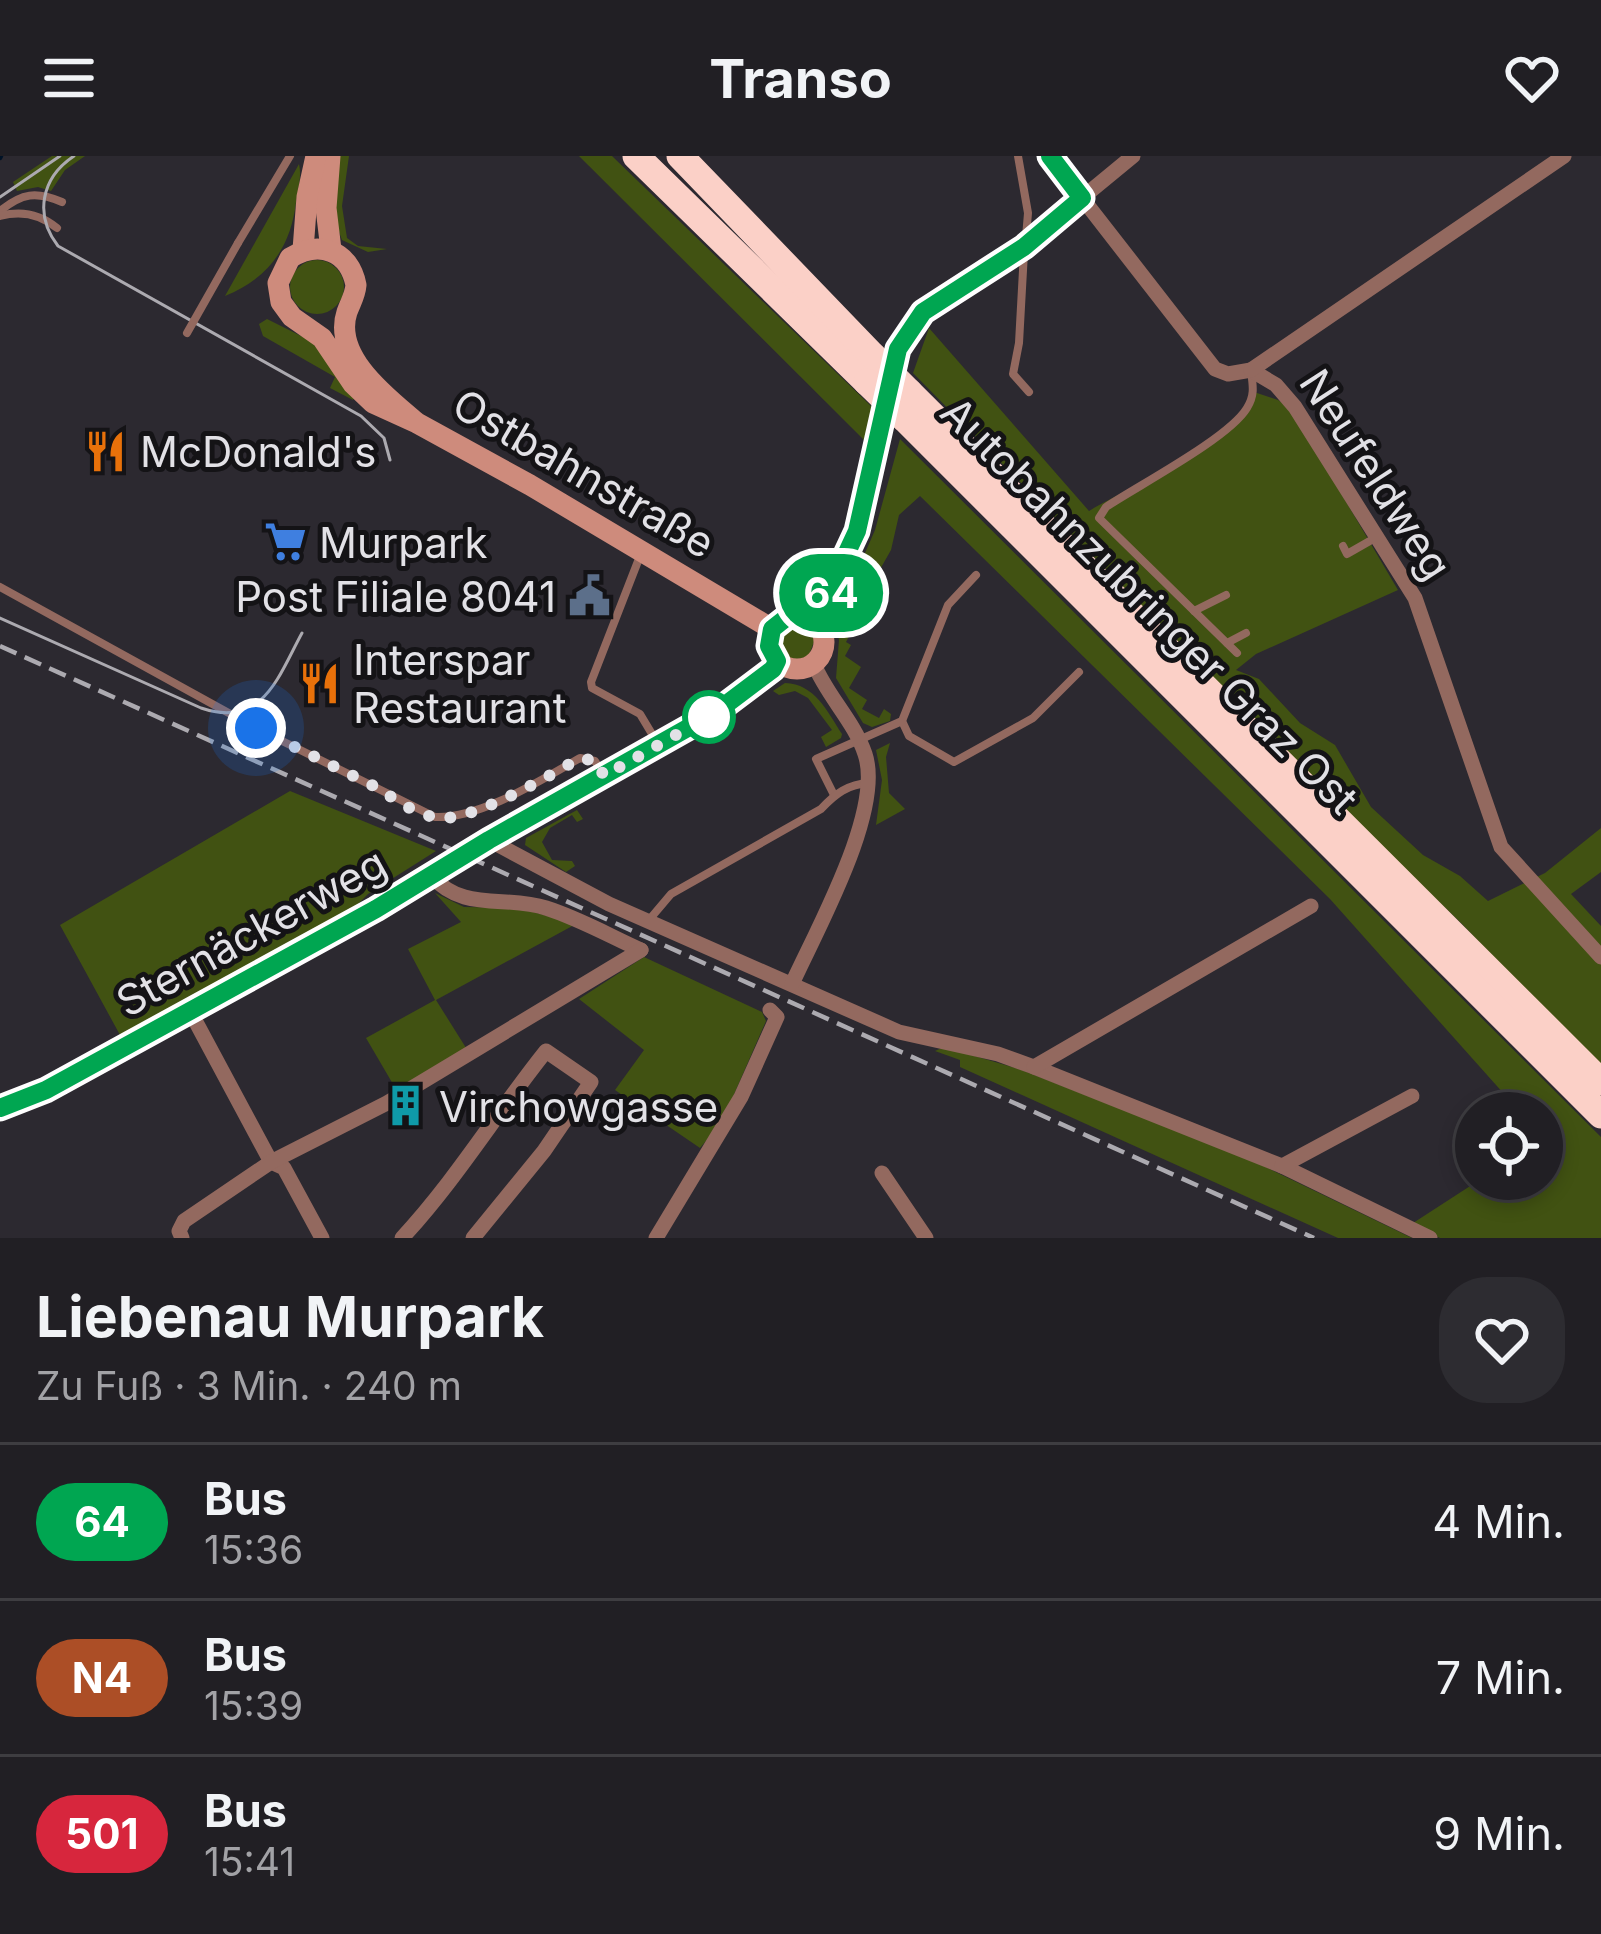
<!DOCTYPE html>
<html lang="de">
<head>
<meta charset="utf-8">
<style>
  :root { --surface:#211f24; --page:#2d2c31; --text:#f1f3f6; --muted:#a2a2a6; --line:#3e3d41 }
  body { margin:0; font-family:Inter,sans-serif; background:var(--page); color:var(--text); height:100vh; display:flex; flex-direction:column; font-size:45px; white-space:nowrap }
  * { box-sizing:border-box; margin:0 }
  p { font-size:39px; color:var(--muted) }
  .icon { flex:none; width:66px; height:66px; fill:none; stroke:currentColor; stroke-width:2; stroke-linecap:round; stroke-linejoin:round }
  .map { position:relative; height:1082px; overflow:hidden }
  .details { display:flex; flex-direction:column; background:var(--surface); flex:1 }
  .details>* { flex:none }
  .badge { padding:0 24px; border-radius:39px; font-size:42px; line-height:78px }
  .tools { position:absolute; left:1455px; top:936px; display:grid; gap:24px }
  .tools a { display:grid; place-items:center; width:108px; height:108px; border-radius:50%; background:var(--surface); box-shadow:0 6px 18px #0003,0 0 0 3px var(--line); font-size:60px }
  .you { position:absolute; width:60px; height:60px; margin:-30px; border:9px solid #fff; border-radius:50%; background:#1a73e8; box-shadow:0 0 0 18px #1a73e833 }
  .map>.badge { position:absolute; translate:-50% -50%; box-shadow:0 0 0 6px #fff }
  .round { display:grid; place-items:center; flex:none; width:126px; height:126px; border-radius:48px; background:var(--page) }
  .head { display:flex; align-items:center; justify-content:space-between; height:204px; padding:0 36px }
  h1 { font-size:57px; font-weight:700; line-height:90px }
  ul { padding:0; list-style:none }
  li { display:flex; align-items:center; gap:36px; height:156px; padding:0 36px; border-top:3px solid var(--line) }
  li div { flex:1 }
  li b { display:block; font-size:45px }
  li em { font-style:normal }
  li .badge { min-width:132px; font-weight:700; text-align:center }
  header { display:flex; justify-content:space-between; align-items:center; height:156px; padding:0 36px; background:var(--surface); font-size:54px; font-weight:700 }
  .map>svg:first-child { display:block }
  .green { fill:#415212 }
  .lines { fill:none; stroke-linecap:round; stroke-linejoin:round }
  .stream { stroke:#001226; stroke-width:4.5 }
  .lane { stroke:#93695f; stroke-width:8 }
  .street { stroke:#93695f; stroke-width:15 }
  .secondary { stroke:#ce8b7c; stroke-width:21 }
  .highway { stroke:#fbd0c7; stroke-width:27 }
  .tram { stroke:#acaab0; stroke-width:3 }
  .rail { stroke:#acaab0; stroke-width:4.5; stroke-dasharray:18 9; stroke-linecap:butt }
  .lane-bridge { stroke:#93695f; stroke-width:8 }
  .highway-bridge { stroke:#fbd0c7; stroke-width:27 }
  .line-casing { stroke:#fff; stroke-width:27 }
  .line { stroke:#00a651; stroke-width:18 }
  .walk { stroke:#e2e1e6; stroke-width:12; stroke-dasharray:0 21.6 }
  .stop-dot { fill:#fff; stroke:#00a651; stroke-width:6 }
  .labels { text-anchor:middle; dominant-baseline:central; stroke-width:10; stroke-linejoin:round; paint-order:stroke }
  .poi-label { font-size:42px; fill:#e2e1e6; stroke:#141316; text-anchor:start }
  .street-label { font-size:42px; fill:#e2e1e6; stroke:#141316 }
</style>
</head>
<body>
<header><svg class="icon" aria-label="menu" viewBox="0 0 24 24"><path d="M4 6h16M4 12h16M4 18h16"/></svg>Transo<svg class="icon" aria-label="heart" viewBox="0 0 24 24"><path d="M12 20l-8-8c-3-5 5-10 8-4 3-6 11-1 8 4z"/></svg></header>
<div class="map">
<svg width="1601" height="1082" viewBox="0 0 1601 1082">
  <rect width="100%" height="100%" fill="#2c2930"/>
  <g class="green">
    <path d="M52,0H85L65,14L51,35L38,31L17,35L13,26Z"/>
    <path d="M339,0H349L342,50L347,82L358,90L387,93L368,96L342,84L335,65Z"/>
    <path d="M579,0H612L872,251L864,284Z"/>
    <path d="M299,8C302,21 298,33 296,46C291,91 268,123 225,140Z"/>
    <circle cx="317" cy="131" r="27"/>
    <path d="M267,163L311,185L355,239L353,244L330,232L335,221L263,180L259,168Z"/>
    <path d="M929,172L1089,355C1137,327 1233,286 1254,236L1278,244L1292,254L1398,434L1256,498L1236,514L1259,523L1300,567L1335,589L1371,651L1423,699L1460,720L1488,745L1545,717L1601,672V716L1571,738L1601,770V913L1462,768L1320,631L913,217Z"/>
    <path d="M900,283L1601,981V1082H1440L1410,1069L1481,1023H1542V957H1521L1330,743L920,340L899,359L891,394L854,459L858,463L846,486L851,489L845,500L861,511L849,532L867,544L862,553L879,562L884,553L891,558L890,565L872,571L863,567L836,522L839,484L835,466L875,374Z"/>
    <path d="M793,468L810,472L815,483L809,499C792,509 777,499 780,479Z"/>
    <path d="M785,527C815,528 827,555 842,578L841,582L826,591L821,581L832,574L808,542L795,535L779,539L773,535Z"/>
    <path d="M890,587L886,601L889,637L905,653L876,669L882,624L876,594Z"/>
    <path d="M290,635L436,695L368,738L354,752L120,879L60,769Z"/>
    <path d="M577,654L583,663L577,666L572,659L550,672L542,686L552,704L572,705L575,710L566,716L525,689L526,682Z"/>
    <path d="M435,737L464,751L519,752L576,768L436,844L468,895L397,935L366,882L435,844L408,793L461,766Z"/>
    <path d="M644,801L762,856L766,865L722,966L700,992L615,934L644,894L579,843Z"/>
    <path d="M944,891L1019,913L1247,1002L1412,1082H1338L960,911V904L935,895Z"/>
  </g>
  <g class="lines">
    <path class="stream" d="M0,2L1,0"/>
    <g class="lane">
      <path d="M1018,0L1028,57L1026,81"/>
      <path d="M0,55C22,37 36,35 62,46"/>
      <path d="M0,60C22,54 40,58 57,72"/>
      <path d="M238,87L290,0"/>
      <path d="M1024,96L1019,187L1013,218L1029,236"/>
      <path d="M1343,390L1347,398L1375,382"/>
      <path d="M640,400L591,526L592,532L640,558L658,588"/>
      <path d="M0,431L256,572L435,661C480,663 541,624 580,602L595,605L603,618"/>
      <path d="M1194,455L1226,439"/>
      <path d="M1227,487L1246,477"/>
      <path d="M1237,497L1099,362L1106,351C1139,329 1229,282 1247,252C1255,239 1253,230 1251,215"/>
      <path d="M902,565L909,580L954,606L1033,562L1079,516"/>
      <path d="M834,639L816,603L902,565L948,449L976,419"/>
      <path d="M649,764L671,738L821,653C835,638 848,628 869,627"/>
    </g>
    <g class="street">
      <path d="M1133,0L1082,42L1215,213L1228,218L1251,214L1276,229L1295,251L1415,442L1501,691L1601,801"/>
      <path d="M1251,214L1564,0"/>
      <path d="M489,684L609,748L899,876L998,898L1034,911L1282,1010L1430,1082"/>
      <path d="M432,720C462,756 506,739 546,752C578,762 610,780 641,794"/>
      <path d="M792,828C817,773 884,654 865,598C854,565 827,540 814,508"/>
      <path d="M190,855L271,1006L284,1012L322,1082"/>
      <path d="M1034,911L1311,750"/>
      <path d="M1282,1010L1412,940"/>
      <path d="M882,1017L926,1082"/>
      <path d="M182,1082L179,1075L184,1065L271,1006L387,947L641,794"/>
      <path d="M402,1082C456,1024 497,956 546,895L591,926L544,995L473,1082"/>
      <path d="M656,1082L741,941L777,861L770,854"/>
    </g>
    <g class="secondary">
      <path d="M330,0L326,52L331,94"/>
      <path d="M303,94L307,41L316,0"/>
      <path d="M895,202L923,156L1025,91L1082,42L1050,0"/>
      <path d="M417,267C389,243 332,201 347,156C351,145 355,140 356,129C349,94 319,84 290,102L278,127L281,146L292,161L322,182L353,228L373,247L417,267L530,329L772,473"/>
      <circle cx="797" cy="486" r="27"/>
      <path d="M815,465L857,375L883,263"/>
      <path d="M0,952L46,934L376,753L489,684L716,557L762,523L777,505"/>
    </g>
    <g class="highway">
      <path d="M636,0L867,226"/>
      <path d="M680,0L873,200"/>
      <path d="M909,236L1601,926"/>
      <path d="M904,262L1601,959"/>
    </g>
    <g class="tram">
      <path d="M74,0C41,22 34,59 58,90L361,260L384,282L390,304"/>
      <path d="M0,41L60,0"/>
      <path d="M0,462L201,552C263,573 278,521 302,477"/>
    </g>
    <path class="rail" d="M0,490L1314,1082"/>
    <path class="lane-bridge" d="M187,177L238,87"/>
    <g class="highway-bridge">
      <path d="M873,200L909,236"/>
      <path d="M867,226L904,262"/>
    </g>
  </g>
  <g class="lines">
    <defs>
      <path id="line" d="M0,952L46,934L376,753L489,684L716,556L773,513L777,505L769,490L772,473L791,458L815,465L857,375L898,193L923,156L1024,91L1082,42L1050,0"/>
    </defs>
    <use href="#line" class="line-casing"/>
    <use href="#line" class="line"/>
    <path class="walk" d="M256,572L382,634C397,646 422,661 441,662C476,663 549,620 580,602L596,605L604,620L716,556L709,561"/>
  </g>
  <defs>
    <symbol id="restaurant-bare" viewBox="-9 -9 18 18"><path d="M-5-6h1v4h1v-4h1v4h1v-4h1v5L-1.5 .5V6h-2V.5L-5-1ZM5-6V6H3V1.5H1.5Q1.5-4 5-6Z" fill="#e8710a" stroke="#141316" stroke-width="2.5" paint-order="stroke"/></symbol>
    <symbol id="supermarket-bare" viewBox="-9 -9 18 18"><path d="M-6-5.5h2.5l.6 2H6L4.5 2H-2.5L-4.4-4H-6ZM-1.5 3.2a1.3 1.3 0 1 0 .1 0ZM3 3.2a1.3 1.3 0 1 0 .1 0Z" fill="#3f7fe0" stroke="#141316" stroke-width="2.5" paint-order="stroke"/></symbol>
    <symbol id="civic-bare" viewBox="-9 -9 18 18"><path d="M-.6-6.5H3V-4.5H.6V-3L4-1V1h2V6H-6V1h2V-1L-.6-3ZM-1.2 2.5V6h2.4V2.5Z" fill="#5c6f8a" stroke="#141316" stroke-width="2.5" paint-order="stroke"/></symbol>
    <symbol id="building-bare" viewBox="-9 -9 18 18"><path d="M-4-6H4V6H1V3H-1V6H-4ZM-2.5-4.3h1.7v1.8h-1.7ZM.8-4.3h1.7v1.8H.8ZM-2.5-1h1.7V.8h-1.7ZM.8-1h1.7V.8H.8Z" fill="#0f9aa8" stroke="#141316" stroke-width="2.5" paint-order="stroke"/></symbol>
  </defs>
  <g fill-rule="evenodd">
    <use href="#restaurant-bare" x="76" y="266" width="59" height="59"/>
    <use href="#supermarket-bare" x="256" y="356" width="59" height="59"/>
    <use href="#civic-bare" x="560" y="410" width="59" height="59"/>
    <use href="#restaurant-bare" x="290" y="498" width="59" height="59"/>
    <use href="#building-bare" x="376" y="920" width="59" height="59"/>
  </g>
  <circle class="stop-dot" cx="709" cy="561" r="24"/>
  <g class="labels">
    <g class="poi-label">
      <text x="140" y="295">McDonald's</text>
      <text x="319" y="386">Murpark</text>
      <text x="556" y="440" text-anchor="end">Post Filiale 8041</text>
      <text x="353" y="503">Interspar<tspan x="353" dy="48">Restaurant</tspan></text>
      <text x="439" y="950">Virchowgasse</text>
    </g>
    <g class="street-label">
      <text transform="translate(584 317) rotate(30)">Ostbahnstraße</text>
      <text transform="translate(1376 318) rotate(57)">Neufeldweg</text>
      <text transform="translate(1150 449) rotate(45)">Autobahnzubringer Graz Ost</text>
      <text transform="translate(251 776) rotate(-29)">Sternäckerweg</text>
    </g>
  </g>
</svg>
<div class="tools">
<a><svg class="icon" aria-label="locate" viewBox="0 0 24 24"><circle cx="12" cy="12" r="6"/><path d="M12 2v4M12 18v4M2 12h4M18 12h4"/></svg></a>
</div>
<div class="you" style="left:256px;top:572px"></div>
<b class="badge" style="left:831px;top:437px;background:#00a651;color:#fff">64</b>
</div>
<section class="details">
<div class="head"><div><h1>Liebenau Murpark</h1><p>Zu Fuß · 3 Min. · 240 m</p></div><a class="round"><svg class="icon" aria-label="heart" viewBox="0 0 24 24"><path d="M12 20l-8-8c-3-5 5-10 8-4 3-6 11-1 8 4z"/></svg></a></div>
<ul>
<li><span class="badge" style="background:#00a651;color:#fff">64</span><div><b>Bus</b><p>15:36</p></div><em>4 Min.</em></li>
<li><span class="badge" style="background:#ac4e26;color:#fff">N4</span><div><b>Bus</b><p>15:39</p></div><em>7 Min.</em></li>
<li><span class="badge" style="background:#d7263d;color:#fff">501</span><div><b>Bus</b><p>15:41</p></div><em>9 Min.</em></li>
</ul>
</section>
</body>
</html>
